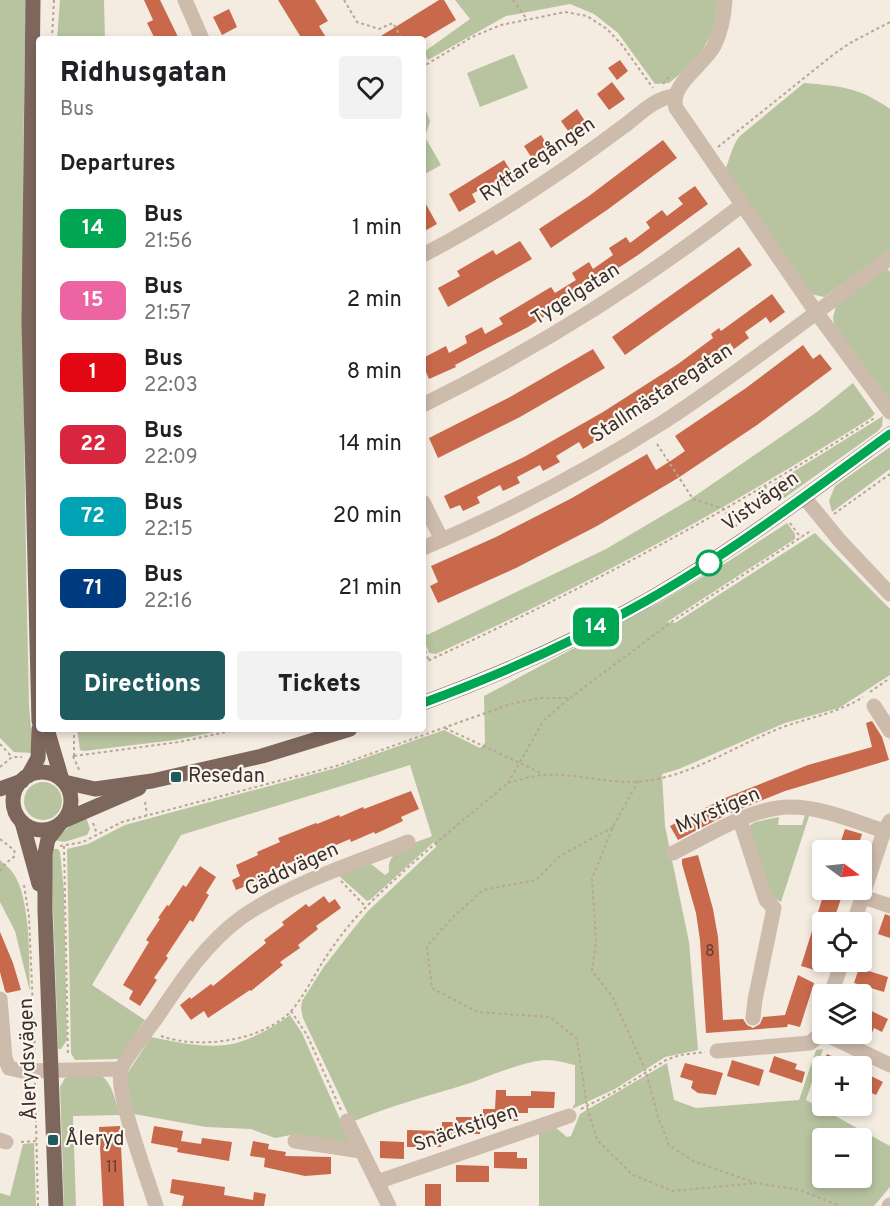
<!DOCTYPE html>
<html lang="en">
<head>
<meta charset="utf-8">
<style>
  :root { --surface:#fff; --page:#f2f2f2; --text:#202124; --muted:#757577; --accent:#1f5a5e }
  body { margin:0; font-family:Overpass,sans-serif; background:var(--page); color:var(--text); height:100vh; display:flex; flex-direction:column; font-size:22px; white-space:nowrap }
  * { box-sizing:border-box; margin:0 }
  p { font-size:20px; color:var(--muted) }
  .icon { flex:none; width:33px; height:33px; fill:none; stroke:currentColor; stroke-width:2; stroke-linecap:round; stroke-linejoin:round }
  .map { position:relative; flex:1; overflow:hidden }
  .panel { position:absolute; left:36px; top:36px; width:390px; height:696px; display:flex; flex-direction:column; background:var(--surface); border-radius:6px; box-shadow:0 3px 9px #0003 }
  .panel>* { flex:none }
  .badge { padding:0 12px; border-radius:9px; font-size:21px; line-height:39px }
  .needle { width:39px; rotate:105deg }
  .tools { position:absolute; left:812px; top:840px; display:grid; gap:12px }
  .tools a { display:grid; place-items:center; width:60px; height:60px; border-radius:6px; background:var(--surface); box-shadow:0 3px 9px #0003; font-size:30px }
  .map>.badge { position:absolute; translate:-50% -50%; box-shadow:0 0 0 3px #fff }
  h2 { padding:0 24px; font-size:22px; line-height:54px }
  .round { display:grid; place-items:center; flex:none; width:63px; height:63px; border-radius:6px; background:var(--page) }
  .head { display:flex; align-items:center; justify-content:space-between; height:102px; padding:0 24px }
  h1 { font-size:28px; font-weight:800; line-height:45px }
  .cta { display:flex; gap:12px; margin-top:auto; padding:12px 24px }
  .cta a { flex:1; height:69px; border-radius:6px; background:var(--accent); color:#fff; font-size:24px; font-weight:800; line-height:69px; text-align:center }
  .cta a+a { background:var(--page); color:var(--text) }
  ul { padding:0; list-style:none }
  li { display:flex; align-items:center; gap:18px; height:72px; padding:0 24px }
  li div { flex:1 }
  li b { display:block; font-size:22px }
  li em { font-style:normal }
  li .badge { min-width:66px; font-weight:700; text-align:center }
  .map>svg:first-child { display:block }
  .green { fill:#b8c4a0; fill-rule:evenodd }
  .building { fill:#c8694b }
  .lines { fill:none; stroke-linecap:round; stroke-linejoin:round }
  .path { stroke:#b9a596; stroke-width:2; stroke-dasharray:3 3; stroke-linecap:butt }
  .minor { stroke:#cdbbac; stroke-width:15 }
  .major { stroke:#7d675c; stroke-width:15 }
  .line-casing { stroke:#fff; stroke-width:14 }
  .line { stroke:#00a651; stroke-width:9 }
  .stop-dot { fill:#fff; stroke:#00a651; stroke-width:3 }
  .poi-dot { fill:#1f5a5e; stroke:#fbf5ee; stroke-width:2 }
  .labels { text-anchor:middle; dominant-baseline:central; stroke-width:4.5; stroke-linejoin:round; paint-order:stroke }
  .number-label { font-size:16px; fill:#5e3e33 }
  .street-label { font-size:20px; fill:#3b302b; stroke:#fbf5ee }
  .poi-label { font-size:20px; fill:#3b302b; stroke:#fbf5ee; text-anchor:start }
</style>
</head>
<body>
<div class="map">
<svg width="890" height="1206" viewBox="0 0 890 1206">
  <rect width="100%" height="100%" fill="#f4ebe1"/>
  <g class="green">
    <path d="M0,0H26C20,236 24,471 29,707L33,753L14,752L0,738Z"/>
    <path d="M60,0H104L105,39H57Z"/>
    <path d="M455,0H718L714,30L696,61L669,83L655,84L618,33L594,14L570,4L506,16L428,60L424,52L470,19Z"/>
    <path d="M514,54L528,88L480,107L467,73Z"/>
    <path d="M804,83C840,86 859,87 890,109V250L824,297L811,294L725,170C730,159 732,145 740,136Z"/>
    <path d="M423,104L430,121L425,137L441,165L423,175Z"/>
    <path d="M887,268L890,272V401L834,324L833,317L836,306Z"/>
    <path d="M853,383L875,414L869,419C730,507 586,586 436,654L429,653L423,638V627L427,635L606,549L689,500L817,412Z"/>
    <path d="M883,416L882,426L878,431L780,501L773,491L772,485Z"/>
    <path d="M890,447V469L832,512L829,501L835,486Z"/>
    <path d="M787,523L795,534V539L667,622L675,623L815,533L890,609V675L839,708L785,723L679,769L662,774L665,826L689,942L698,1050L665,1057L615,1089L572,1109L575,1103V1065C566,1063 556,1060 547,1060C526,1060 488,1077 467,1084C428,1096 390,1106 352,1122L303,1018L301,1008L302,1001L323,968L354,928L368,911L436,847L434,842L371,899L367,901L338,875L371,864L385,875L389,872C386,848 414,844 432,836L410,765L181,835L92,985L145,1020L119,1059L75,1060L71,1053L67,849L88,844L125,825L336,768L444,730L480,748L485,743L484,696L657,604L729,561Z"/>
    <path d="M77,729H229L175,740L84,751L80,750Z"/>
    <circle cx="43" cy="801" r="19"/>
    <path d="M810,813L781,902L767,895L749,826L755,822L779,817L778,825H802L805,815Z"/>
    <path d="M86,817L90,829L87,835L64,842L54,840L72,824Z"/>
    <path d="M51,849H58L60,852L64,891L67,1040L61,1049H58Z"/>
    <path d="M0,860C4,864 10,868 13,873C31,898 29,961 30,992L15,931L0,902Z"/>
    <path d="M290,1015L302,1033L351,1144L291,1135L275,1138L251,1129L206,1127L134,1114L125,1084L127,1074L151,1037C175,1042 202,1048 226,1045C246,1043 274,1027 290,1015Z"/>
    <path d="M823,1049L806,1100L890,1146V1187L874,1206H539V1132L555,1127L567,1137L571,1136L580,1114L667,1063L674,1100L696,1108L799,1100L816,1050ZM822,1138H861V1178H822Z"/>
    <path d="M74,1076H102C113,1085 115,1101 120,1115L73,1116L76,1206H64L60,1087L65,1078Z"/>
    <path d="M34,1143L36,1206H0V1193L10,1196L23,1144Z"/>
  </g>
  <g class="building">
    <path d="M144,0H160L179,39H155L147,23L153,20Z"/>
    <path d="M278,0H315L328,21L319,26L327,39H302Z"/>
    <path d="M439,0H444L456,20L424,39H376Z"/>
    <path d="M229,9L237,27L222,35L213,17Z"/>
    <path d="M620,60L628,71L617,80L608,68Z"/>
    <path d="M612,82L625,99L609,110L597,94Z"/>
    <path d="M577,109L589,127L573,138L561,121Z"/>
    <path d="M541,135L552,152L535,163L524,146Z"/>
    <path d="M663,140L677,158L607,210L551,248L539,229L589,196Z"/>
    <path d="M504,160L515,178L498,189L494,182L472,194L476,202L459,212L449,194Z"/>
    <path d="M695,186L708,204L638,255L528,327L455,365L456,367L429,379L423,365V358L446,346L449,353L467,343L465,336L482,327L485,334L503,324L499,318L551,287L555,293L576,280L572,273L589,262L593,269L613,255L609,248L626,237L630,243L650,228L646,222L662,210L667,216L683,204L678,198Z"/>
    <path d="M423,199L437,224L423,232Z"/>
    <path d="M520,241L532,259L448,307L438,288L460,276L457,271L493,250L496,255Z"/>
    <path d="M739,247L752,265L625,355L612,337Z"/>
    <path d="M772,294L785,312L770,323L766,317L745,332L749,338L734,349L730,343L709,358L713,364L698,375L694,369L673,384L677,390L661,400L657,394L634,410L637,416L622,426L618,419L596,434L599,439L583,449L579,442L556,456L560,462L543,471L540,465L517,477L520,483L503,491L500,485L477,497L480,503L463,511L460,505L450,509L444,496L524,457L603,412L678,364L713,338L711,334L719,328L721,331Z"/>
    <path d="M803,345L813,359L820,354L832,369L757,425L678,478L597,526L516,568L438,603L430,586L438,582L431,566L496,537L572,498L647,454L656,470L672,460L685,451L675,436L746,388Z"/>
    <path d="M593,349L605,368L520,417L438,458L429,438L510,397Z"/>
    <path d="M872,721L882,737L889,760L785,791L726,815L678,840L670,826L725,798L808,765L872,747L866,723Z"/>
    <path d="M411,791L419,809L401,817L403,821L375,834L374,832L351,842L350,839L327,849L326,847L264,874L265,878L236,890L232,880L240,876L236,865L258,855L257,852L280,842L278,838L316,823L317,824L339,815L340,817L363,807L364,809Z"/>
    <path d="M845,829L862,834L857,850H838Z"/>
    <path d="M698,855L713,909L718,937L723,1020L743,1019L747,1025L753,1028L760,1024L763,1017L785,1015L798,975L814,983L800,1027L788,1024L787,1027L706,1033L700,940L696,913L682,864V859Z"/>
    <path d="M200,866L216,877L206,893L209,895L193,922L190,920L166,956L168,958L154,978L157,980L140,1006L129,999L133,991L123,985L149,942L146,940L160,919L158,918L167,905L169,906L183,885L186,887Z"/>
    <path d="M825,890H844L833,922H822V958L818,971L801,966Z"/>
    <path d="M324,896L329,903L335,899L341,908L316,926L318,929L298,945L300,948L280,962L283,965L251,991L250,990L208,1018L204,1011L191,1020L180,1005L190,997L191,999L211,984L213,986L266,943L264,940L284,925L282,922L306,904L309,907Z"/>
    <path d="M885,914L890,916V938L878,934Z"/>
    <path d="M0,932L13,963L21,990L7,993L5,991L0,972Z"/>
    <path d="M859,968L888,977L884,992L854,983Z"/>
    <path d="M861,1006L888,1019L882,1032L874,1028L871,1035L861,1030Z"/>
    <path d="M827,1054L853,1066H821Z"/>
    <path d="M774,1056L797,1064L795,1069L805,1072L802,1083L769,1072Z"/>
    <path d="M732,1060L764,1070L759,1086L727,1076Z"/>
    <path d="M685,1063L723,1073L716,1095L698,1093L691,1088L693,1081L680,1077Z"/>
    <path d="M861,1071L883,1082L876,1095L861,1088Z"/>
    <path d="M496,1090H506V1096H531V1091L555,1092L554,1108H528V1113H518V1121L483,1120V1109H495Z"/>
    <path d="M456,1117H480V1134H452V1140L442,1139V1133L441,1147H407V1130L442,1131V1122H456Z"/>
    <path d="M120,1126L124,1206H103L99,1127Z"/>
    <path d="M154,1126L183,1131L181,1141L201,1144L202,1138L232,1142L229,1161L177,1152L178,1148L151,1143Z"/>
    <path d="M253,1141L269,1144L268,1149L286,1152L285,1156L331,1157V1174L305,1176L264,1167L265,1158L250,1156Z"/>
    <path d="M380,1141L404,1142V1159L380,1158Z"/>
    <path d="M494,1152H517V1158H527V1169L494,1168Z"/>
    <path d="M456,1165L489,1166V1182H456Z"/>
    <path d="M172,1179L225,1187L224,1195L253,1200L254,1192L266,1194L264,1206H182L184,1196L170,1193Z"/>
    <rect x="425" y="1184" width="16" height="22"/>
  </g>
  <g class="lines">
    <g class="path">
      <path d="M344,0L357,22L379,29L393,23L402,39"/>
      <path d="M513,0L526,18"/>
      <path d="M52,39L54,0"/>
      <path d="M423,69L424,66L472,37L501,25L565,12L587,16L607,29L622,45L653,88"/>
      <path d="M663,84L671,74"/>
      <path d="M718,147L834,54L850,43L890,22"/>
      <path d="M657,444L693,499L724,509L734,527L737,525"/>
      <path d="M765,486L775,501"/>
      <path d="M834,514L890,474"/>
      <path d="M790,523L801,538"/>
      <path d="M423,645L429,661"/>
      <path d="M423,663C579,592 732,510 876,417"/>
      <path d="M870,692L890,678"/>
      <path d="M445,728L543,774"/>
      <path d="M0,744L12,757"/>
      <path d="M73,756L80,772"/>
      <path d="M74,756L179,742L240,729"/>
      <path d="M74,756V729"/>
      <path d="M0,767L12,757H22"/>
      <path d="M638,781L613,827L592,879L596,942L592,971L612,996L646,1072L658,1117L669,1145L693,1161L756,1183L800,1190L840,1206"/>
      <path d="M508,783L544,720L570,698"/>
      <path d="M145,802L147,815"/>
      <path d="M93,823L97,834"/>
      <path d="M613,827L560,856L536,880L483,890L453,917L427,946L432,988L477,1012L550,1017L577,1039L587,1107L597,1140L633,1175L673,1191L756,1183"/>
      <path d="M0,839L14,850L15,854"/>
      <path d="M60,846L83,842L122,822L336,766L511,704L540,698H570L674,620L812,530"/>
      <path d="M64,846L68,1056"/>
      <path d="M0,871L6,863L15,856"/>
      <path d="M341,881L366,907"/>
      <path d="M24,885L29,917L35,1056"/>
      <path d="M291,1011L307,1035L341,1110"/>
      <path d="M161,1036C199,1050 265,1041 293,1009C304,995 313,978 322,963C335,943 350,922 367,906C411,862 460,823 508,783C519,780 531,776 543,775C572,773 601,782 629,782C684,782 733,746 783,727C811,717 838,713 863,697"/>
      <path d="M35,1083L38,1206"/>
      <path d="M581,1109L616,1091L666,1060L680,1055L705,1052"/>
      <path d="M21,1142L36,1141"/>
    </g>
    <g class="minor">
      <path d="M185,0L202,39"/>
      <path d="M725,0C724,16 721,32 714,46C703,66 669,85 676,108L816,312L890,412"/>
      <path d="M423,255C494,218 560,174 624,126C639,115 656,97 675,96"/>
      <path d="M423,405C536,349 642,283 742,205"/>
      <path d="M804,497L840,541L890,594"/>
      <path d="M423,502L442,540"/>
      <path d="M423,548C507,513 588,470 665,421C742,371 815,312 890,258"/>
      <path d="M874,706L890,731"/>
      <path d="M740,820L766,900L774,908L755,1000L753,1018"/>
      <path d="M673,853C707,836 752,807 790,807C822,807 854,821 884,831"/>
      <path d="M863,897L890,906"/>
      <path d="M854,922L884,831L890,821"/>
      <path d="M831,994L842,962"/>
      <path d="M0,999L5,1058L9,1068L22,1071L121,1069"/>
      <path d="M825,1034L890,1065"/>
      <path d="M717,1051L810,1043L818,1036L822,1024"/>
      <path d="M347,1121L389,1206"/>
      <path d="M0,1140L6,1142"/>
      <path d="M295,1141L361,1151"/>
      <path d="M377,1182L569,1116"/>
      <path d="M156,1206C148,1180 115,1092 121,1070C123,1061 150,1027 157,1017C181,981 206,943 242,917C291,883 353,864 408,842"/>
      <path d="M889,1206L890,1205"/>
    </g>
    <g class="major">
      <path d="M33,0L29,322L39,721"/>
      <path d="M423,703C499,675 575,641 646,601C732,552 811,492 890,434"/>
      <path d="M47,729L62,780"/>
      <circle cx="42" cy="801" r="29"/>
      <path d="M28,776L38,758L39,729"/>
      <path d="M64,782L95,789L152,781L262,756L350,729"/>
      <path d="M0,789L22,781"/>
      <path d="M65,820L139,788"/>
      <path d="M22,822L39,884"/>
      <path d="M56,1206L45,910V854L48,839L59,825"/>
    </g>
  </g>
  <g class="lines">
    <defs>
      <path id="line" d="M423,703C499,675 576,641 646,601C732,552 811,492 890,434"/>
    </defs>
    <use href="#line" class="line-casing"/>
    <use href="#line" class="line"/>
  </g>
  <circle class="stop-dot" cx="709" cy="563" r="12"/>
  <g class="poi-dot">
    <rect x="170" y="771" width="12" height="12" rx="3"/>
    <rect x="47" y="1134" width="12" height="12" rx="3"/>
  </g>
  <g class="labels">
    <g class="number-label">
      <text x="710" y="952">8</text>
      <text x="112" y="1168">11</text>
    </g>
    <g class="street-label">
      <text transform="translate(538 160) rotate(-34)">Ryttaregången</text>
      <text transform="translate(576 295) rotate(-32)">Tygelgatan</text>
      <text transform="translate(662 394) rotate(-33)">Stallmästaregatan</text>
      <text transform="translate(761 502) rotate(-35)">Vistvägen</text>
      <text transform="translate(718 811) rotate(-23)">Myrstigen</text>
      <text transform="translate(292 870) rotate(-25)">Gäddvägen</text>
      <text transform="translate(29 1059) rotate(-92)">Ålerydsvägen</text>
      <text transform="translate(466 1129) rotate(-19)">Snäckstigen</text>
    </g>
    <g class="poi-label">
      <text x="188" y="777">Resedan</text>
      <text x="65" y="1140">Åleryd</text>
    </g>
  </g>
</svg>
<div class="tools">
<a><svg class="needle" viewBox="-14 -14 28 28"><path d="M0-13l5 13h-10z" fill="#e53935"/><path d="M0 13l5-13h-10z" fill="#757577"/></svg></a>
<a><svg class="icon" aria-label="locate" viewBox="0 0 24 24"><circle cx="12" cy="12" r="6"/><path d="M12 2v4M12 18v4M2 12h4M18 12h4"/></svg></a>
<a><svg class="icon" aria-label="layers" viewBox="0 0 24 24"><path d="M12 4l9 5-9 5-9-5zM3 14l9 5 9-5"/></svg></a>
<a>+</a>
<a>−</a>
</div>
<b class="badge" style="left:596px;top:627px;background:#00a651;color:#fff">14</b>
<section class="panel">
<div class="head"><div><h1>Ridhusgatan</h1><p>Bus</p></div><a class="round"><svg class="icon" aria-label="heart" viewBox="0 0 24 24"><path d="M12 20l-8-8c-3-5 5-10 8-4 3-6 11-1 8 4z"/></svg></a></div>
<h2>Departures</h2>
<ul>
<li><span class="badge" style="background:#00a651;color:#fff">14</span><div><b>Bus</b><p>21:56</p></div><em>1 min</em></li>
<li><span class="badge" style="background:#ec64a1;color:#fff">15</span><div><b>Bus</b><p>21:57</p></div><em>2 min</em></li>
<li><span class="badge" style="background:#e30613;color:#fff">1</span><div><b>Bus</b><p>22:03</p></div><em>8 min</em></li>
<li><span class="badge" style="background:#d7263d;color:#fff">22</span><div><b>Bus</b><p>22:09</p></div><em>14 min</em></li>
<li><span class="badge" style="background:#00a3b4;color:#fff">72</span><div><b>Bus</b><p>22:15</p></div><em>20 min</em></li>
<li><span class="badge" style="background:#003b80;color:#fff">71</span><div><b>Bus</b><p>22:16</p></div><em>21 min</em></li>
</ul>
<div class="cta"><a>Directions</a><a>Tickets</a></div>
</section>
</div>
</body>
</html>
